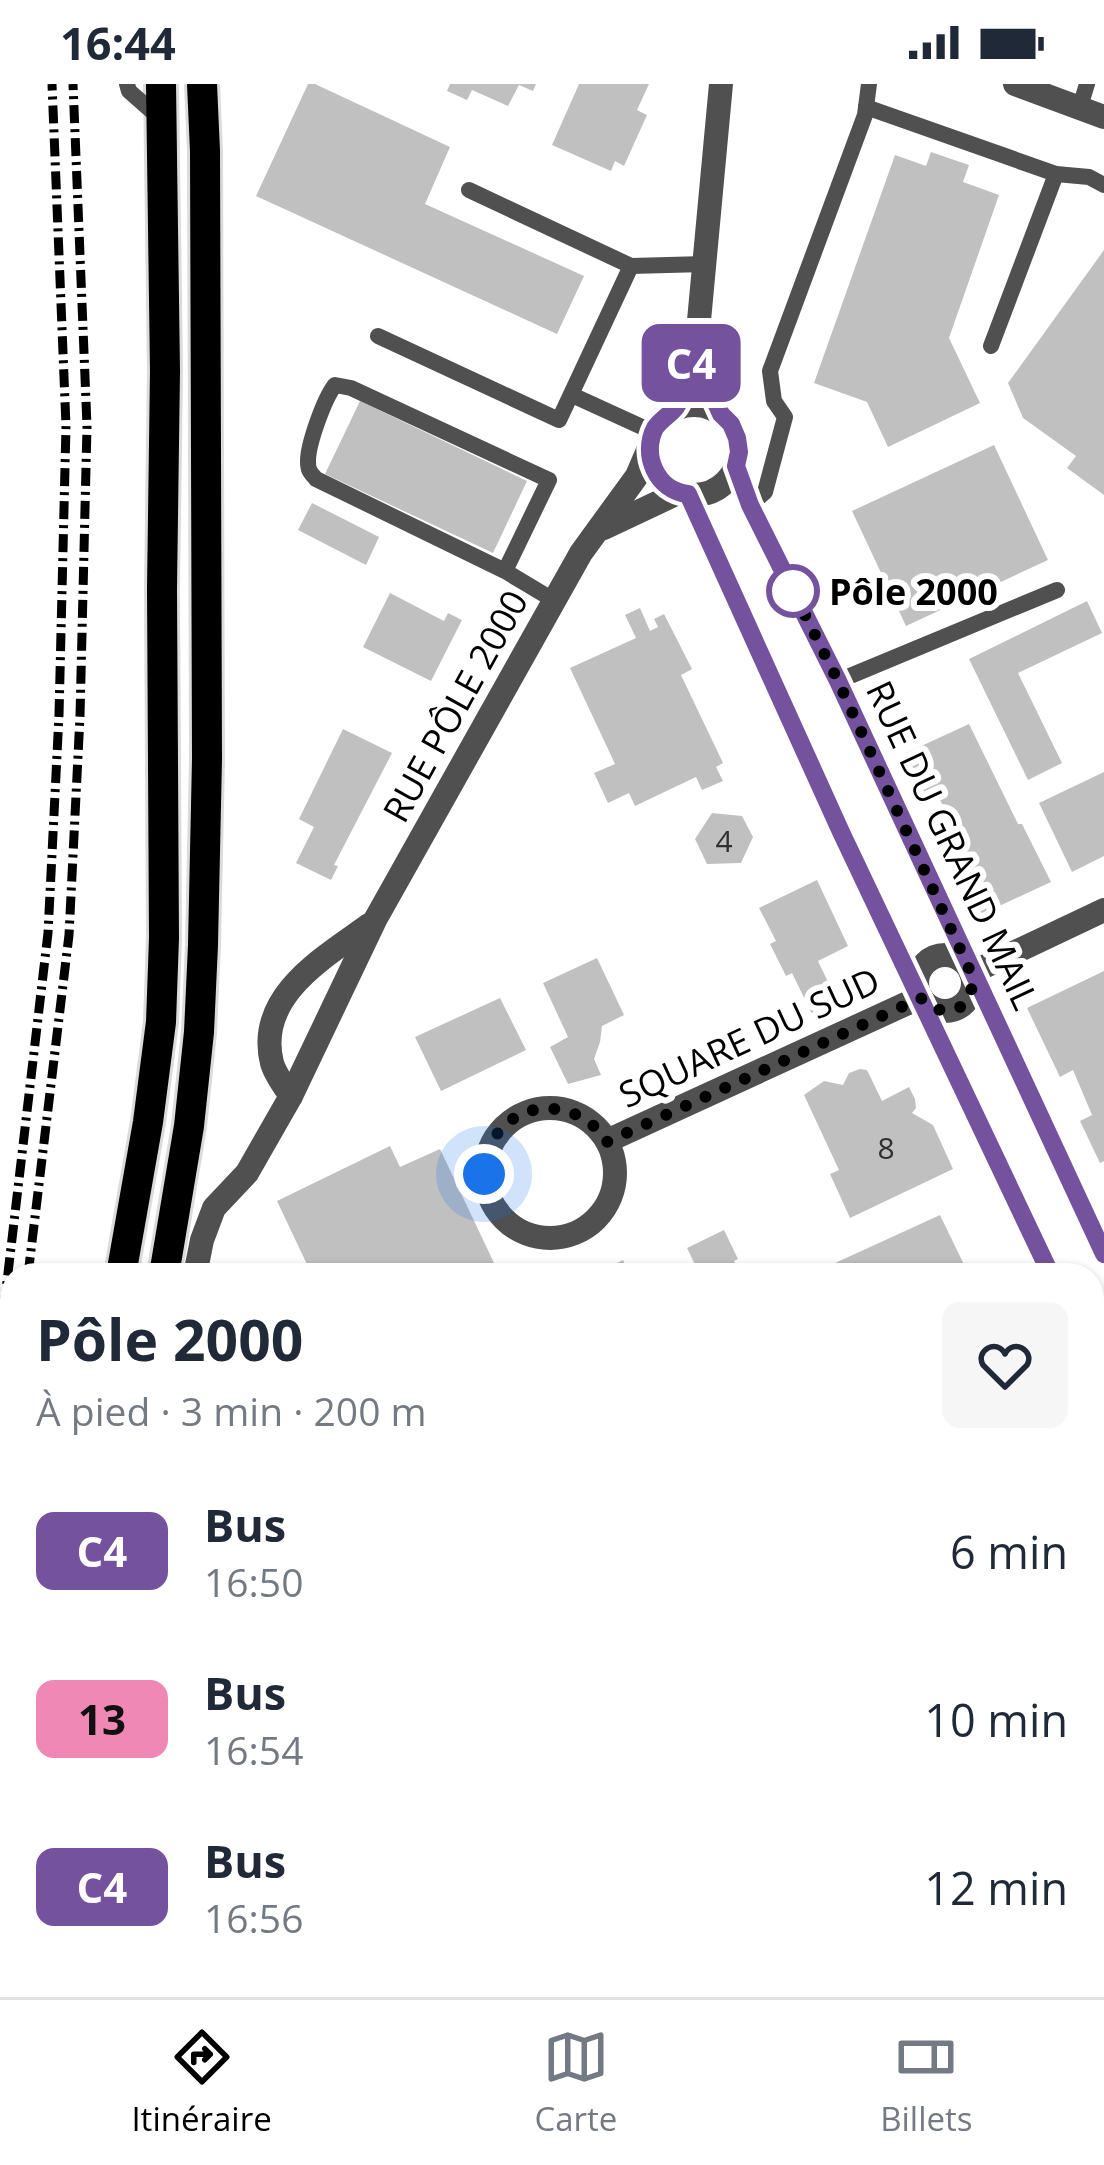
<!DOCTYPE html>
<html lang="fr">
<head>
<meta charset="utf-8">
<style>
  :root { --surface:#fff; --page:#f6f6f7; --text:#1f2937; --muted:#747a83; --line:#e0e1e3; --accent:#000 }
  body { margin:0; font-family:"Open Sans",sans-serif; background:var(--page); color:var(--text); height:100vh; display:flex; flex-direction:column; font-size:45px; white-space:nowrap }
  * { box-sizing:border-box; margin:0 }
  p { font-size:39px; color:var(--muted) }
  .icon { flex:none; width:66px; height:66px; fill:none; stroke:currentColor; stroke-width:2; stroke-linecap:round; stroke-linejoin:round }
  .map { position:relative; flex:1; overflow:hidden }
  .side { position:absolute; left:0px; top:1179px; width:1104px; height:735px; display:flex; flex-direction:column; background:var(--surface); border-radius:36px 36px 0 0; box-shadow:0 3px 9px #0004 }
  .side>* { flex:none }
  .badge { padding:0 24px; border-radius:18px; font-size:42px; line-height:78px }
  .you { position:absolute; width:60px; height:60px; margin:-30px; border:9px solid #fff; border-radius:50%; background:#1a73e8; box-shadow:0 0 0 18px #1a73e833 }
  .map>.badge { position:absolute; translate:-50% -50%; box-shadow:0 0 0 6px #fff }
  .round { display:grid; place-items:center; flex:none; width:126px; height:126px; border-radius:18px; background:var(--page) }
  .overview { display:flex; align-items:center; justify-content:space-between; height:204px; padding:0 36px }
  h1 { font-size:57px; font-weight:700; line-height:90px }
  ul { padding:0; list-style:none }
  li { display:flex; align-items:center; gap:36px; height:168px; padding:0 36px }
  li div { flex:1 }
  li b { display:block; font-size:45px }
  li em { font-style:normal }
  li .badge { min-width:132px; font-weight:700; text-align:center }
  .status { display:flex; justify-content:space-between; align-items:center; height:84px; padding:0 60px; background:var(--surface); direction:ltr }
  .status svg { height:33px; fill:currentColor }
  .menu { display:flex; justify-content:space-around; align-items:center; height:168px; border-top:3px solid var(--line); background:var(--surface); font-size:33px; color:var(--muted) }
  .menu a { display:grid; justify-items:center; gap:6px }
  .menu .current { color:var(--accent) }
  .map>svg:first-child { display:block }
  .green { fill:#d7d7d7 }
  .building { fill:#c0c0c0 }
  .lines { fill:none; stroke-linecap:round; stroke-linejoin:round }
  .primary-casing { stroke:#dbdbdb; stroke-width:36 }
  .service { stroke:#505050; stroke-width:16 }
  .minor { stroke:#505050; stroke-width:24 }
  .primary { stroke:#000; stroke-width:30 }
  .rail { stroke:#000; stroke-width:9; stroke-dasharray:18 6 3 6; stroke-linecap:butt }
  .line-casing { stroke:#fff; stroke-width:27 }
  .line { stroke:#75529d; stroke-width:18 }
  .walk { stroke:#000; stroke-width:12; stroke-dasharray:0 21.6 }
  .stop-dot { fill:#fff; stroke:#75529d; stroke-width:6 }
  .labels { text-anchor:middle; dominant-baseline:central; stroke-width:12; stroke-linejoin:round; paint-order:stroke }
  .number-label { font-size:30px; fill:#303030 }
  .stop-label { font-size:36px; font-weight:bold; fill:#000; stroke:#fff; text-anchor:start }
  .street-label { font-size:36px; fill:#000; stroke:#fff }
</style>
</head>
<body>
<div class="status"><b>16:44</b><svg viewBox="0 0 49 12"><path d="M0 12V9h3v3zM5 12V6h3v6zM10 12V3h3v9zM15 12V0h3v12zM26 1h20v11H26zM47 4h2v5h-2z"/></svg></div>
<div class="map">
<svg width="1104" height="1913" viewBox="0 0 1104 1913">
  <rect width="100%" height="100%" fill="#fff"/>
  <path class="green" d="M242,1902H313L312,1913H240Z"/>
  <g class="building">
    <path d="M308,0H315L450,63L425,120L584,192L557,250L256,112Z"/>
    <path d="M450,0H536L533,7L519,1L508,22L472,6L467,16L447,7Z"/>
    <path d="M579,0H649L637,26L647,31L624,82L615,77L611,87L552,61Z"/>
    <path d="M931,68L969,81L963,98L999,111L949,254L980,319L888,363L867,318L814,299L895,71L926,82Z"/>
    <path d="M1104,166V411L1067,384L1076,372L1023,334L1008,299Z"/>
    <path d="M360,317L527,397L493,469L325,390Z"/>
    <path d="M994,361L1048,476L906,542L852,427Z"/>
    <path d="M312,419L379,453L366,481L298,446Z"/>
    <path d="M390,509L444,537L448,529L462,536L431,597L363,563Z"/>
    <path d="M1087,517L1102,549L1018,589L1062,679L1028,696L969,575Z"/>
    <path d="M640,524L650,547L658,543L654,535L664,530L692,585L681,591L723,679L716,683L723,697L702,706L696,693L635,722L629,709L608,719L594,689L615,680L570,584L636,554L625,531Z"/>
    <path d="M969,640L1018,740H1022L1051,798L982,830L947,757L960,751L937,711L928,716L906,669Z"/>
    <path d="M343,645L392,669L334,781L338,782L331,796L296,779L314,743L299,735Z"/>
    <path d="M1104,688V772L1072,788L1039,719Z"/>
    <path d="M712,729L742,732L753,753L741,779L707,780L695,755Z"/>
    <path d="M817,796L848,862L818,877L837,917L813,932L792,889L786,892L770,860L776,857L759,824Z"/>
    <path d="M597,874L624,931L602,942L600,958L594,975L601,991L568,1000L550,963L568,953L543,899Z"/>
    <path d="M1104,887V1077L1100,1079L1080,1037L1092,1031L1073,986L1060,993L1027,924Z"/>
    <path d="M500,914L526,966L441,1007L415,953Z"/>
    <path d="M860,985L867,986L882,1017L909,1003L915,1015L916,1024L912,1029L933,1041L953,1085L850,1134L830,1090L839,1086L804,1011L824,997L843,1001L849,989Z"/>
    <path d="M390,1062L400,1083L440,1065L495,1181L475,1191H312L277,1117Z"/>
    <path d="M940,1131L969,1191H825L822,1185Z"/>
    <path d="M724,1146L738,1175L734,1177L741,1191H700L687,1164Z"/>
    <path d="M623,1176L630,1191H593Z"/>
    <path d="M1092,1538L1104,1540V1601L1099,1655L1092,1654Z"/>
    <path d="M939,1902H1039L1023,1913H949L938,1910Z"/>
  </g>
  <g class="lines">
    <defs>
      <g id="primary">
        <path d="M121,1191L148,1038L161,938L164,854L162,505L165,287L161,0"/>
        <path d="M164,1191L189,1042L199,948L203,861L207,675L205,67L202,0"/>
        <path d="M126,1913L128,1902"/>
        <path d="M169,1913L172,1902"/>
      </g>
    </defs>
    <use href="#primary" class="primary-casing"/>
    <g class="service">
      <path d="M127,0L129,7L163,37"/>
      <path d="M866,23L1056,90L991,262"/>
      <path d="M1080,23L1087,0"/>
      <path d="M1056,90L1089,93L1104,101"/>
      <path d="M631,182L705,180"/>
      <path d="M378,252L559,336L631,182L469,106"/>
      <path d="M572,311L653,348"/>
      <path d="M750,421L765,408L785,333L774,317L770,287L865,31L869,0"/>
      <path d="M505,487L549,396L351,304L335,301C324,315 308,360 308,377C308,387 310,388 316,395L505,487L555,517"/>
      <path d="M838,597L1057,506"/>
      <path d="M1092,1414L1104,1409"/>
      <path d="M0,1714L12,1678"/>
      <path d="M1104,1717V1730"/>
    </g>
    <g class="minor">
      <path d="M1015,0L1104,33"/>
      <path d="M697,258L710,306L720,330"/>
      <circle cx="694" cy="366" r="45"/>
      <path d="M675,325L697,258L721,0"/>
      <path d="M736,382L750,421L838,597L1104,1170"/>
      <path d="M688,410L841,748L1051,1191"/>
      <path d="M604,444L678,409"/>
      <circle cx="945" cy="899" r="28"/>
      <path d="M971,889L1104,826"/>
      <path d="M291,1012C284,1002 275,990 272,979C255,912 325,873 369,841"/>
      <circle cx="550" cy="1089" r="65"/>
      <path d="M607,1057L921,913"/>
      <path d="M195,1191L202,1156L214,1124L247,1089L291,1012L375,836L581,469L637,392L649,364"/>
      <path d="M1092,1278L1104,1303"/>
      <path d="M735,1902L744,1913"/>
    </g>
    <use href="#primary" class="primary"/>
    <g class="rail">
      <path d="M28,1191L69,851L80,632L87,342L73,0"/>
      <path d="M0,1257L48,849L59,631L66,342L52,0"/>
      <path d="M0,1395L12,1324"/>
    </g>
  </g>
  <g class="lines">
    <defs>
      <path id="line" d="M1051,1191L841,748L688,410C657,407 641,371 655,344C661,335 670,331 676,323C687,306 691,278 698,258L710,306L721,330L731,340L737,354L739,368L736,382L750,421L838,597L1104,1170"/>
    </defs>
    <use href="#line" class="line-casing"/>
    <use href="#line" class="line"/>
    <path class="walk" d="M484,1090C486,1077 487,1064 495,1053C522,1012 582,1017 607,1058L921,914C945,940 978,924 971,889L838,597L793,507"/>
  </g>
  <circle class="stop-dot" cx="793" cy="507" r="24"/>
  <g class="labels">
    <g class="number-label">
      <text x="724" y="756">4</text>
      <text x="886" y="1063">8</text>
    </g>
    <g class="stop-label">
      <text x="829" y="507">Pôle 2000</text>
    </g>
    <g class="street-label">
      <text transform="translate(455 622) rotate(-61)">RUE PÔLE 2000</text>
      <text transform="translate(953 761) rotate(65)">RUE DU GRAND MAIL</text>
      <text transform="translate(749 953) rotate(-25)">SQUARE DU SUD</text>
    </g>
  </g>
</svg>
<div class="you" style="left:484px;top:1090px"></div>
<b class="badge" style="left:691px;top:279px;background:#75529d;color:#fff">C4</b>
<section class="side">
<div class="overview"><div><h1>Pôle 2000</h1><p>À pied · 3 min · 200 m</p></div><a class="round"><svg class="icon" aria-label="heart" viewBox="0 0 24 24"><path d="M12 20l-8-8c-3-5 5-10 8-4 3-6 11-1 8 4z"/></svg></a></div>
<ul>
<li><span class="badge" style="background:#75529d;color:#fff">C4</span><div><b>Bus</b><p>16:50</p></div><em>6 min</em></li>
<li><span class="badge" style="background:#f088b6;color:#111">13</span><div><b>Bus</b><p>16:54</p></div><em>10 min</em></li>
<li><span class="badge" style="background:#75529d;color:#fff">C4</span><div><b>Bus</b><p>16:56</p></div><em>12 min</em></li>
</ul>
</section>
</div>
<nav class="menu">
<a class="current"><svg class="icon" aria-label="directions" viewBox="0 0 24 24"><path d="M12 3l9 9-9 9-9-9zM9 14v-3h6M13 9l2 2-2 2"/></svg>Itinéraire</a>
<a><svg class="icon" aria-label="map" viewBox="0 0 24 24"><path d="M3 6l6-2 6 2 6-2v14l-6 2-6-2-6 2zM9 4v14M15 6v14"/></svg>Carte</a>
<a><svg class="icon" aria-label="tickets" viewBox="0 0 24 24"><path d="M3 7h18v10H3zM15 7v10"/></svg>Billets</a>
</nav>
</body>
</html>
